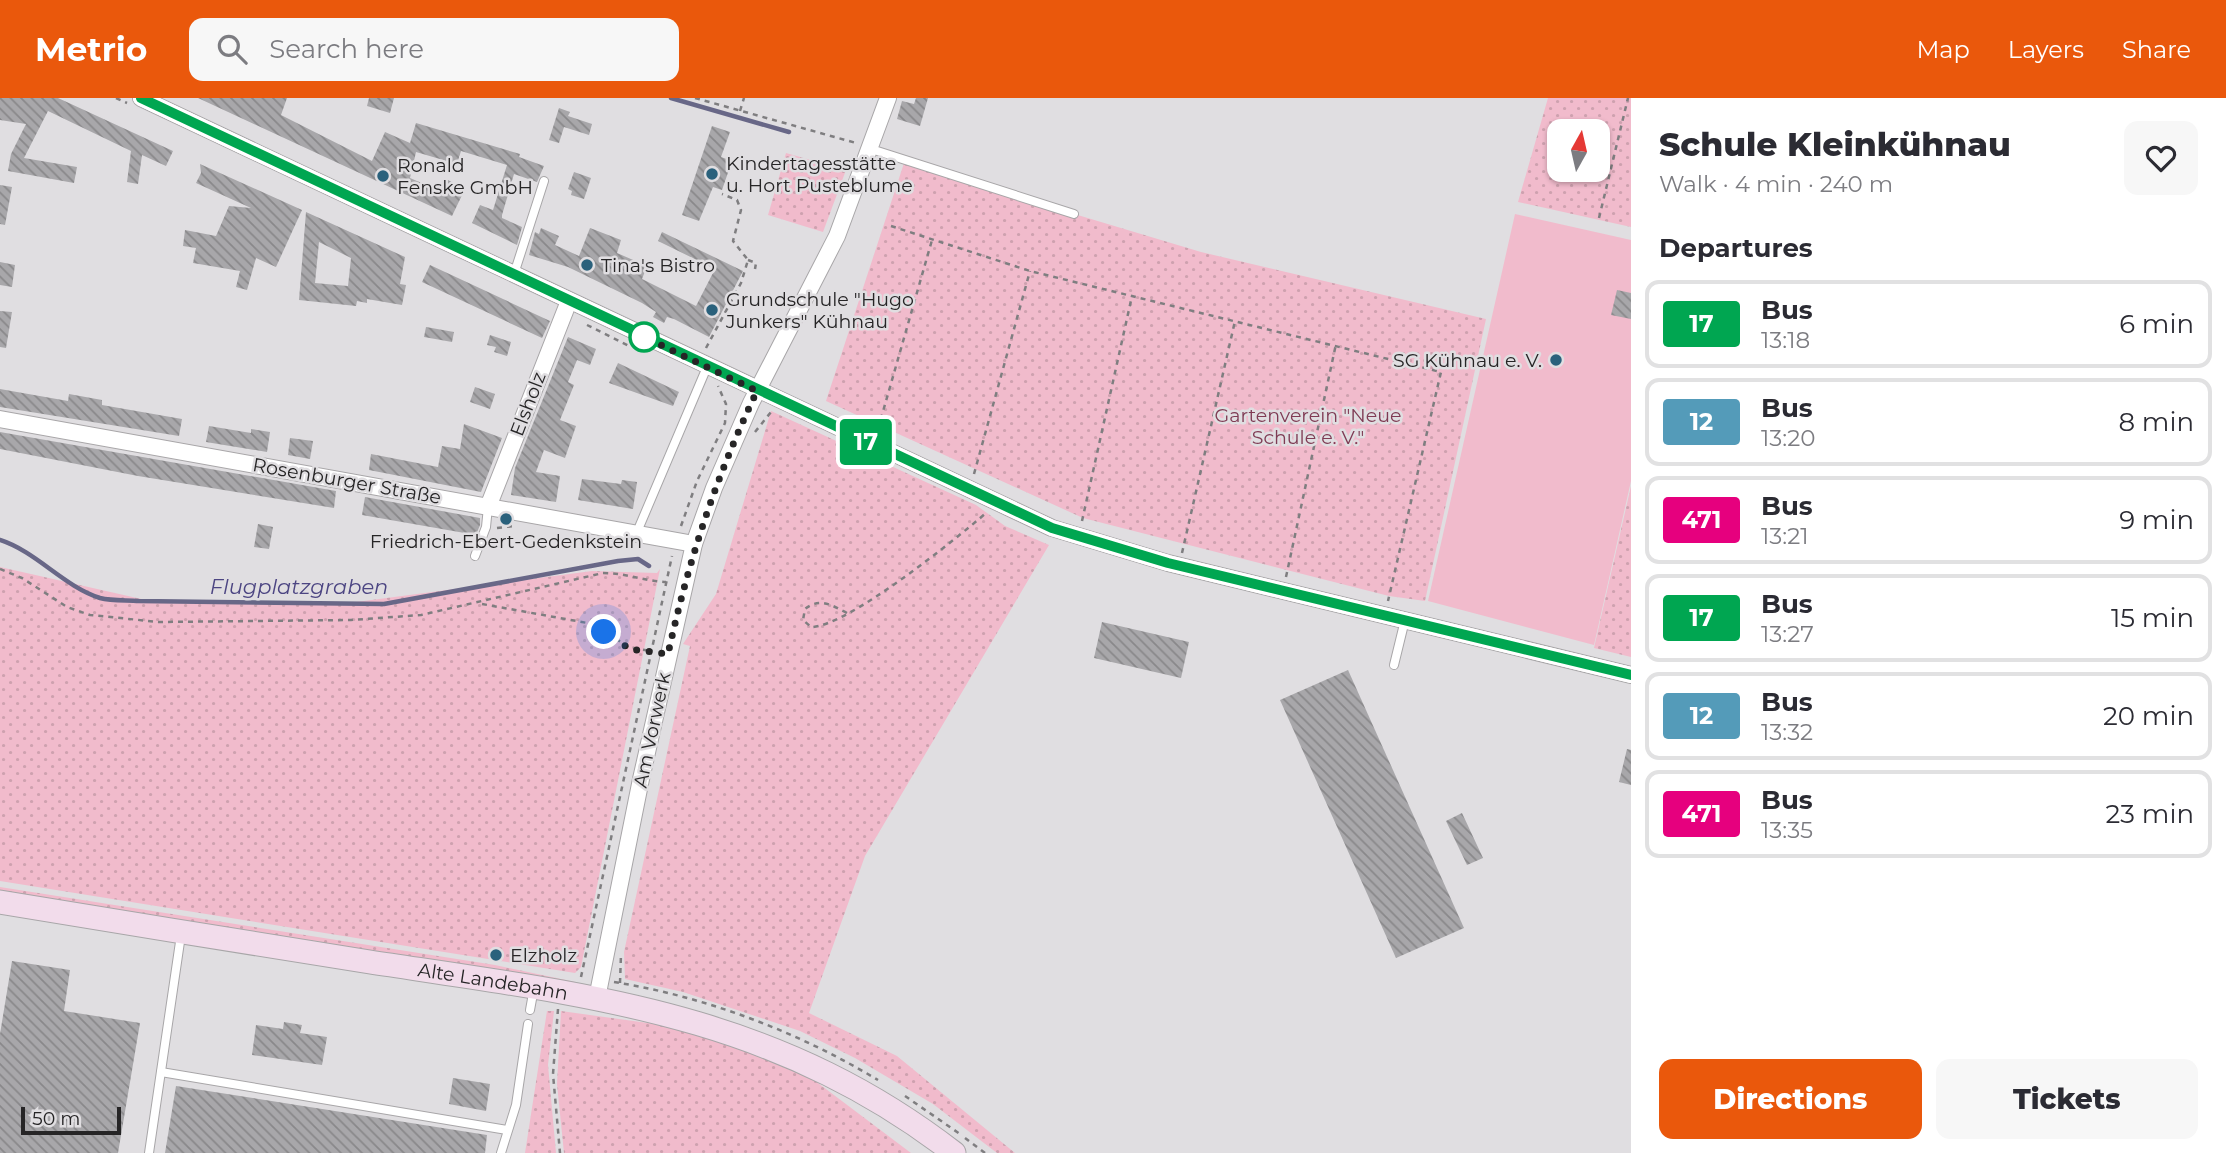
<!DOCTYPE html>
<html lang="en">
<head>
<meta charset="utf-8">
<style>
  :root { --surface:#fff; --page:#f7f7f7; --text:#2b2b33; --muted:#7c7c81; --line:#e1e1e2; --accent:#ea580c }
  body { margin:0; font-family:Montserrat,sans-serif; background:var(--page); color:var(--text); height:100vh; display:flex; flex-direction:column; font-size:26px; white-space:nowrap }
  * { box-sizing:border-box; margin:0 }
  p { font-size:23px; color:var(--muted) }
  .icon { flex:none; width:38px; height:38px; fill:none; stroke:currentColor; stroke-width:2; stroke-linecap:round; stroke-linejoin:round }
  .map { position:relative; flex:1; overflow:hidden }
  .drawer { display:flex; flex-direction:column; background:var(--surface); width:595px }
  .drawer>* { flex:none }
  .badge { padding:0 14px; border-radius:5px; font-size:24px; line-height:46px }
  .needle { width:46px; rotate:8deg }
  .tools { position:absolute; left:1547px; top:21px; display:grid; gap:14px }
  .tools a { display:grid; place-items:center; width:63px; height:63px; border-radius:14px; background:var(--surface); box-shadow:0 2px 5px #0004; font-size:35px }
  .scale { position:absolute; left:21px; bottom:18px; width:100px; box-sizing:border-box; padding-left:7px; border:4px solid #262526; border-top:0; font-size:19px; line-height:24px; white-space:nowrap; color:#262526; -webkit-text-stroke:5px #e0dee1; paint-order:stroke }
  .you { position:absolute; width:35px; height:35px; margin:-18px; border:5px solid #fff; border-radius:50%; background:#1a73e8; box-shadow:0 0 0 10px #1a73e833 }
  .map>.badge { position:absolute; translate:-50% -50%; box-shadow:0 0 0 4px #fff }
  h2 { padding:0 28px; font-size:26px; line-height:63px }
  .round { display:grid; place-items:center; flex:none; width:74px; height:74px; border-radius:14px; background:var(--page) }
  .summary { display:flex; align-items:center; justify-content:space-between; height:119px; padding:0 28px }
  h1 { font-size:33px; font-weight:800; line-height:52px }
  .primary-button { display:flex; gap:14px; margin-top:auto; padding:14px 28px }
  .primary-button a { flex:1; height:80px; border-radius:14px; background:var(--accent); color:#fff; font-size:28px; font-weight:800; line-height:80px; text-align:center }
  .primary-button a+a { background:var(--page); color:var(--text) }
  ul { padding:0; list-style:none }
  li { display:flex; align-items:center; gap:21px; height:88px; margin:0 14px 10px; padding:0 14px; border:4px solid var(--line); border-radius:14px }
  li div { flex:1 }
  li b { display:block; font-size:26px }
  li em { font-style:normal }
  li .badge { min-width:77px; font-weight:700; text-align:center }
  header { display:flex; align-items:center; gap:42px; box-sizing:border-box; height:98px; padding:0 35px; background:var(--accent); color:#fff }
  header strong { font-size:33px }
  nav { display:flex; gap:38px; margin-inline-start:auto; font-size:24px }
  .search { width:490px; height:63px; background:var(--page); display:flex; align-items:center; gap:18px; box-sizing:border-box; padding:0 24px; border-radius:14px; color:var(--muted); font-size:26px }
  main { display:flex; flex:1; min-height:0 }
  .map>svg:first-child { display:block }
  .green { fill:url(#green-dots); fill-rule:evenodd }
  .pitch { fill:#f1bbcc }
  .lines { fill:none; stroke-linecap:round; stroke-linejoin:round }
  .stream { stroke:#686787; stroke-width:4.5 }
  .building { fill:url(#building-back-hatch); fill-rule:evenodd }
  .lane-casing { stroke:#a8a6a8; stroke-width:10 }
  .street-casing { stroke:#a8a6a8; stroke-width:18 }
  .secondary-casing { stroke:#a8a6a8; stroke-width:25 }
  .path { stroke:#7f7e80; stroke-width:2.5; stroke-dasharray:5 5; stroke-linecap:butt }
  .lane { stroke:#fff; stroke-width:8 }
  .street { stroke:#fff; stroke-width:16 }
  .secondary { stroke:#f2dceb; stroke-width:23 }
  .line-casing { stroke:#fff; stroke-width:16 }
  .line { stroke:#00a651; stroke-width:10 }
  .walk { stroke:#262526; stroke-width:7; stroke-dasharray:0 12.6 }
  .poi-dot { fill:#2a617c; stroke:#e0dee1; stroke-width:2.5 }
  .stop-dot { fill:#fff; stroke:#00a651; stroke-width:3.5 }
  .labels { text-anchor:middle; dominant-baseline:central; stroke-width:5; stroke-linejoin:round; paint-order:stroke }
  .poi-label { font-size:19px; fill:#262526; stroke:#e0dee1; text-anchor:start }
  .street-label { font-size:19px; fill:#262526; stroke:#e0dee1 }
  .park-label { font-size:19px; fill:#7f3b54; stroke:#e0dee1 }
  .water-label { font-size:21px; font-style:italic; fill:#4c4582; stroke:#e0dee1 }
</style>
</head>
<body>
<header>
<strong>Metrio</strong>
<div class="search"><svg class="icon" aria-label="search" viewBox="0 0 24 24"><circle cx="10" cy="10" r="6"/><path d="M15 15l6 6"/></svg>Search here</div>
<nav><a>Map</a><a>Layers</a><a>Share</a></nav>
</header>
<main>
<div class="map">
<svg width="1631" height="1055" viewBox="0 0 1631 1055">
  <defs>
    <pattern id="green-dots" width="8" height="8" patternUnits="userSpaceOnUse" patternTransform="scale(1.75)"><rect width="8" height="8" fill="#f1bbcc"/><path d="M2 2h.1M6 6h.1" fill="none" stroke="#cea1af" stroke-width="1.8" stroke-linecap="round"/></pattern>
    <pattern id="building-back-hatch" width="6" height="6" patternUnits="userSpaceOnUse" patternTransform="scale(1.75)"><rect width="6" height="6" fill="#a8a7aa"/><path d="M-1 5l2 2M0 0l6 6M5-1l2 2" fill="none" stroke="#89888a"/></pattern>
  </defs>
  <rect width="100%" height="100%" fill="#e0dee1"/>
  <g class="green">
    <path d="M1548,0H1631V129L1518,104ZM1559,33H1598V72H1559Z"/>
    <path d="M786,55L846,72L823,134L768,117Z"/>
    <path d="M904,65L1201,154L1486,221L1425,503L1389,498L1083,420L826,303Z"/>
    <path d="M771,313L976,407L1005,428L1049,447L865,758L809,915L897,958L1015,1055H997L933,1006L855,960L800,933L683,894L625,881L624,854L690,548L683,546L716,496Z"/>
    <path d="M1631,388V559L1594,550Z"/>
    <path d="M0,469L159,505L341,506L592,473L657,475L660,471L581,869L575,875L0,783Z"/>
    <path d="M0,789L495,867L575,884L572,886L0,797Z"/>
    <path d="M547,913H554L548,967L556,1055H525Z"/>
    <path d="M561,913L677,929L802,973L911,1055H564L557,986Z"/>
  </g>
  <path class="pitch" d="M1515,116L1631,142V383L1594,547L1428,503Z"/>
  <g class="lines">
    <g class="stream">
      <path d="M671,0L789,34"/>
      <path d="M0,442C37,454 63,488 100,500C112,503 126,502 139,503L384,506L618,463L638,461L649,468"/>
    </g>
  </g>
  <g class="building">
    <path d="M0,0H58L173,53L166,68L142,57L138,86L127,84L131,53L48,13L24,60L77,69L74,85L8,73L11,56L26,26L0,22Z"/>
    <path d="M198,0H287L281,17L372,63L385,34L410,45L416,25L520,56L519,59L544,68L537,84L514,76L502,117V120L522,129L517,147L472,125L480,107L493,112L507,67L461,53L457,66L416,54L410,80L440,93L444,80L465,91L452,118Z"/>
    <path d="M369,0H394L390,15L367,8Z"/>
    <path d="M916,0H928L920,28L897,21L902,3L914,6Z"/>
    <path d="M559,10L570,14L568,18L592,26L589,37L564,29L559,45L549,42Z"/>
    <path d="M712,28L730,34L721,59L732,63L722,92L713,89L699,123L682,117Z"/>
    <path d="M200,66L302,112L276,169L256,160L247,192L236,189L240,173L193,165L196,150L183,148L185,132L216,138L229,108L251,110L196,85L201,75Z"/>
    <path d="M574,74L591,80L584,101L571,97L572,93L568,91Z"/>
    <path d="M0,87L12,89L5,127L0,126Z"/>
    <path d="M306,114L405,159L400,186L406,187L402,207L367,201V205L357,203L356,208L299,202ZM319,144L351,160L348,188L315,185Z"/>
    <path d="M541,130L559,138L555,147L579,158L590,130L621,142L617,155L647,168L642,181L696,208L715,171L658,143L662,134L743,173L709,239L674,221L667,219L664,225L653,219L656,214L642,205L568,169L529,157L535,134L539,136Z"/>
    <path d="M0,164L15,167L12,189L0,187Z"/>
    <path d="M430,167L550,223L542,240L422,184Z"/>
    <path d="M1617,192L1631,195V221L1611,217Z"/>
    <path d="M0,213L12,214L6,250L0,249Z"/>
    <path d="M426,229L454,234L452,244L424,239Z"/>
    <path d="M490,237L511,244L507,258L494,254L496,249L487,247Z"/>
    <path d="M568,239L596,251L590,267L577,262L568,284L574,287L560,322L576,328L565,360L544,352L536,374L560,378L556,404L511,397L515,370Z"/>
    <path d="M618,265L679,294L673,308L609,285Z"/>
    <path d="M475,289L495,296L490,311L470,304Z"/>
    <path d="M0,291L68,303L69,296L102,302V307L182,321L179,338L0,309Z"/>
    <path d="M464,326L502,340L481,394L369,372L371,356L438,369L442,348L460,351Z"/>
    <path d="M209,328L251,335V331L270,334L267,354L206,344Z"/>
    <path d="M0,334L336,393L334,410L138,378L0,351Z"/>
    <path d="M290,340L313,343L310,361L288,357Z"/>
    <path d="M582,381L621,386L622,382L637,384L633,411L578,402Z"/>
    <path d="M365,399L480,420V427L476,437L362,417Z"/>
    <path d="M258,426L273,429L269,451L254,449Z"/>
    <path d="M1102,524L1189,544L1181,580L1094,560Z"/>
    <path d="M1348,572L1464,830L1396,860L1280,602Z"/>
    <path d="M1627,651L1631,652V687L1619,684Z"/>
    <path d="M1462,715L1483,760L1467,767L1446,723Z"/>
    <path d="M12,863L70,872L64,913L140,925L118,1055H0V936Z"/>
    <path d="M284,924L302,927L300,935L327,939L322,967L252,957L256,927L283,931Z"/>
    <path d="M453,980L490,986L486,1013L449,1006Z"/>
    <path d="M176,988L487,1037L485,1055H165Z"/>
  </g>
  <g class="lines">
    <defs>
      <g id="lane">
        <path d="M871,51L1074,116"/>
        <path d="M514,176L544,83"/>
        <path d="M637,434L707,269"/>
        <path d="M475,458L486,429L488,409"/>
        <path d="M1394,567L1405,522"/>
        <path d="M530,912L534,890"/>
        <path d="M161,974L507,1032"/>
        <path d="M149,1055L181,837"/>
        <path d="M501,1055L516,1007L528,926"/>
      </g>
      <g id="street">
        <path d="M141,0L1052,430L1168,465L1631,577"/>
        <path d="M0,321L694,446"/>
        <path d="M488,409L569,203"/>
        <path d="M597,900L641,681L694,446L714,390L751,305L837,138L888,0"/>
      </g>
      <g id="secondary">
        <path id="s1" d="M0,804C123,824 247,845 370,864C588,897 773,915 954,1055"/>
      </g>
    </defs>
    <use href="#lane" class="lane-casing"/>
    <use href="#street" class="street-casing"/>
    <use href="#secondary" class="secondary-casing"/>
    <g class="path">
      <path d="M116,0L127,5"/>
      <path d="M695,0L856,45"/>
      <path d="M740,13L744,0"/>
      <path d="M1599,120L1628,0"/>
      <path d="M891,128L1030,173L1441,274L1388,503"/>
      <path d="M748,162L756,165L755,171"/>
      <path d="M587,227L631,249"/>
      <path d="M706,250L741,185L748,162L733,143L741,112L737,102L722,96"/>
      <path d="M878,331L932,142"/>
      <path d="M755,334L771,314"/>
      <path d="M974,376L1030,173"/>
      <path d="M1082,423L1132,198"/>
      <path d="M681,428L697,383L725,325L726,306L718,288"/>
      <path d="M497,430L514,428"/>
      <path d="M1182,455L1235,223"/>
      <path d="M0,471L22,480L67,509L90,517L159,524L351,522L421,517L603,475C626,475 644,483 666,484"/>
      <path d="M1286,479L1336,246"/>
      <path d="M482,506L593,526L630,550L651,553"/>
      <path d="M847,515C831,507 820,499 805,511L803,522L811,529C847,529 956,441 986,415"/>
      <path d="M581,879L672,458"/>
      <path d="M614,884C707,899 798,934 878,982"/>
      <path d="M620,885L621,856"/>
      <path d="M558,911L553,976L560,1055"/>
      <path d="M905,998L960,1036"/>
      <path d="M965,1040L985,1055"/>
    </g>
    <use href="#lane" class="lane"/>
    <use href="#street" class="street"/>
    <use href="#secondary" class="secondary"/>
  </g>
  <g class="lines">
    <defs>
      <path id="line" d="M141,0L1052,430L1168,465L1631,577"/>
    </defs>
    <use href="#line" class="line-casing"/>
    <use href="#line" class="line"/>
    <path class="walk" d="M604,534L630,551L668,556C689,461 715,381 757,293L640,237L644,239"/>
  </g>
  <g class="poi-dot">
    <circle cx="712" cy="76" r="7"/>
    <circle cx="383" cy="78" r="7"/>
    <circle cx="587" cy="167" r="7"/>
    <circle cx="712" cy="212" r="7"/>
    <circle cx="1556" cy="262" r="7"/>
    <circle cx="506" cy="421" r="7"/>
    <circle cx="496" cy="857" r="7"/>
  </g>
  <circle class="stop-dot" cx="644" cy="239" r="14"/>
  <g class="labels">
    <g class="poi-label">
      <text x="726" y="65">Kindertagesstätte<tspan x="726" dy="22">u. Hort Pusteblume</tspan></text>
      <text x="397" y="67">Ronald<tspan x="397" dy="22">Fenske GmbH</tspan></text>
      <text x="601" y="167">Tina's Bistro</text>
      <text x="726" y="201">Grundschule "Hugo<tspan x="726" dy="22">Junkers" Kühnau</tspan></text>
      <text x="1542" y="262" text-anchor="end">SG Kühnau e. V.</text>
      <text x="506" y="443" text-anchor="middle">Friedrich-Ebert-Gedenkstein</text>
      <text x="510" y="857">Elzholz</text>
    </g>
    <g class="street-label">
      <text transform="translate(528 306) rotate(-69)">Elsholz</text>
      <text transform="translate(347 383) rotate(10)">Rosenburger Straße</text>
      <text transform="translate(652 632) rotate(-78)">Am Vorwerk</text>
      <text stroke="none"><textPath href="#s1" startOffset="499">Alte Landebahn</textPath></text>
    </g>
    <g class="park-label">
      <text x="1308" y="317">Gartenverein "Neue<tspan x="1308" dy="22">Schule e. V."</tspan></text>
    </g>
    <g class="water-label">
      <text x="299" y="488">Flugplatzgraben</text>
    </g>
  </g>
</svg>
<div class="tools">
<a><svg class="needle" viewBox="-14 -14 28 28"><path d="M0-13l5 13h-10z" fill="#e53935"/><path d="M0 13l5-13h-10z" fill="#7c7c81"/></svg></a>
</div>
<div class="scale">50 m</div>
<div class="you" style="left:604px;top:534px"></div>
<b class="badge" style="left:866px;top:344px;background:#00a651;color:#fff">17</b>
</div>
<section class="drawer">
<div class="summary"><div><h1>Schule Kleinkühnau</h1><p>Walk · 4 min · 240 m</p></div><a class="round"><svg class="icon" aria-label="heart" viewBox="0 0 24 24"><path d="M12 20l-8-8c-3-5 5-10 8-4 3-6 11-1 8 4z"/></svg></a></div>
<h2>Departures</h2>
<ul>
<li><span class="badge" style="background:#00a651;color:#fff">17</span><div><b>Bus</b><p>13:18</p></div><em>6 min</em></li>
<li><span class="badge" style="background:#549bb9;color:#fff">12</span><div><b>Bus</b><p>13:20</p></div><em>8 min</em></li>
<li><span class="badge" style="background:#e6007e;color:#fff">471</span><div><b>Bus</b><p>13:21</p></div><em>9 min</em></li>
<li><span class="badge" style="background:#00a651;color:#fff">17</span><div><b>Bus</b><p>13:27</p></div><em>15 min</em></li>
<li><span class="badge" style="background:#549bb9;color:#fff">12</span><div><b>Bus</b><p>13:32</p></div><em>20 min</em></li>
<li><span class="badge" style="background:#e6007e;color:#fff">471</span><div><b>Bus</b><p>13:35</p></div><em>23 min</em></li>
</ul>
<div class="primary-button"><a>Directions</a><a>Tickets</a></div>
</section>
</main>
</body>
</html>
